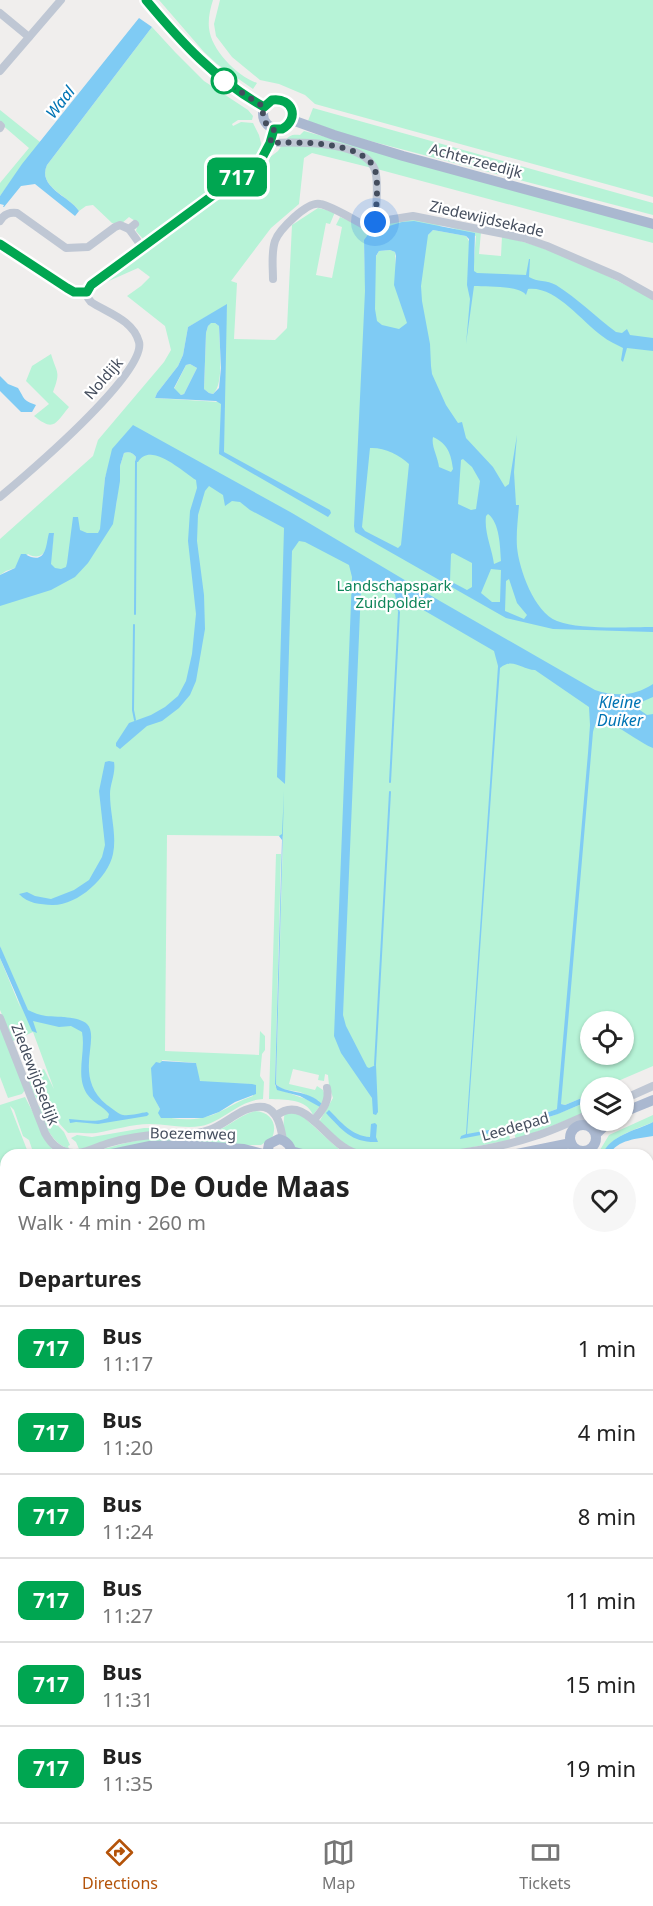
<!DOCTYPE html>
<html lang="en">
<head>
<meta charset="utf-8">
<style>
  :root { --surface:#fff; --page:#f6f6f6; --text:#222; --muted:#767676; --line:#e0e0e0; --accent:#b45309 }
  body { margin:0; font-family:"Noto Sans",sans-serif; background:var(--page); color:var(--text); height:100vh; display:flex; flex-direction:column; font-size:22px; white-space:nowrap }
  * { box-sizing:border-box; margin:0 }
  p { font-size:20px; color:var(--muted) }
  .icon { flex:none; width:33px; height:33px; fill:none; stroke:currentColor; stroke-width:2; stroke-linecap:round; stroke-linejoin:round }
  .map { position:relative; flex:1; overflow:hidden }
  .sheet { position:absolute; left:0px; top:1149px; width:654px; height:674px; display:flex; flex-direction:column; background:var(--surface); border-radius:18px 18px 0 0; box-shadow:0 2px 4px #0004 }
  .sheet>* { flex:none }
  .badge { padding:0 12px; border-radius:9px; font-size:21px; line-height:39px }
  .buttons { position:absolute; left:580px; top:1011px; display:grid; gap:12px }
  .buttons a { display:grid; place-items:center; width:54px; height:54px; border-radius:50%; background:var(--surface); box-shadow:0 2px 4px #0004; font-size:30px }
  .you { position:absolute; width:30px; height:30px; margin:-15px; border:4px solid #fff; border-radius:50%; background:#1a73e8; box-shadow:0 0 0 9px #1a73e833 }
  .map>.badge { position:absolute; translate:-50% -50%; box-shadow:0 0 0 3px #fff }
  h2 { padding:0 18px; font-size:22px; line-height:54px }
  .round { display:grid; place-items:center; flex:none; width:63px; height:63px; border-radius:32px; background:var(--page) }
  .summary { display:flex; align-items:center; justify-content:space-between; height:102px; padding:0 18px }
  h1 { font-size:28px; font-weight:700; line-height:45px }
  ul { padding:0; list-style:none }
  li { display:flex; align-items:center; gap:18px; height:84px; padding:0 18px; border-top:2px solid var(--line) }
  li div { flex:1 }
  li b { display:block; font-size:22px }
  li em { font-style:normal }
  li .badge { min-width:66px; font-weight:700; text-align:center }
  .menu { display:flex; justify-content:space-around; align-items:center; height:84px; border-top:2px solid var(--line); background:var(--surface); font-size:16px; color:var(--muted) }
  .menu a { display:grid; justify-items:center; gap:3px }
  .menu .on { color:var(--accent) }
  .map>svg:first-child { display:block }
  .green { fill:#b7f3d7; fill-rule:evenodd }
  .water { fill:#7fcbf4; fill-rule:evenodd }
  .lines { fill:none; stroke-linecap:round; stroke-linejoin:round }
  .stream { stroke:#7fcbf4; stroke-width:2 }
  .minor { stroke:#bfc7d4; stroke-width:8 }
  .major { stroke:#aab8d0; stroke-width:10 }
  .line-casing { stroke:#fff; stroke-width:14 }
  .line { stroke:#00a651; stroke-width:9 }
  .walk { stroke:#444d5d; stroke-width:6; stroke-dasharray:0 10.8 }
  .stop-dot { fill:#fff; stroke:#00a651; stroke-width:3 }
  .labels { text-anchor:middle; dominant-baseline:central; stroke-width:4.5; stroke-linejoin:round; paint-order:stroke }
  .street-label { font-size:15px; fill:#444d5d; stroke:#fff }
  .park-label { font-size:15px; fill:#0e855a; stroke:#fff }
  .water-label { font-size:16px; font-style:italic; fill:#0074b4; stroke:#fff }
</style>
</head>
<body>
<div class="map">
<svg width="653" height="1822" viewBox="0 0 653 1822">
  <rect width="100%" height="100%" fill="#f0eeed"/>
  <g class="green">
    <path d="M159,0H213C210,9 208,19 209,28C211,50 237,76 257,83L253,89L217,64L204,52Z"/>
    <path d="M220,0H653V197L315,104L305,95L279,84L260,80L232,57L216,36L214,24Z"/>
    <path d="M152,27L175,52L204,81L248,110L253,116L252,120H238L232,124L233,126L241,122L253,123L259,135L263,151L258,157L224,183L143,239L136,231L138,223L129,217L121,224L112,223L93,205L86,206L79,211C69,196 37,187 47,165Z"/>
    <path d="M313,108L653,203V215L347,135L308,121Z"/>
    <path d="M0,110L40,142L0,196V183L29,148L0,123Z"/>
    <path d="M304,131L653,227V243L377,169L365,155L285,141C289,135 293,134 300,135Z"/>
    <path d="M282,145C311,146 351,143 372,168L312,153L304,158L299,204L271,228L231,281L237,283L234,339L275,340L287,328L292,225L318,208L335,212L330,224L326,223L316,275L332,278L342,227L336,225L340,217L371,229L400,220L413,219L481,232L479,254L501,256L502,236C556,249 604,274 653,299V1066L604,1087L591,1088V1094L565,1105L561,1104L557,1109L515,1124L542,1120L582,1104L585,1113L516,1140L512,1125L508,1126L510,1140L447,1152L416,1155L362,1153L351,1150L319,1122L333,1098L329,1085L328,1075L325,1074L324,1081L318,1080L319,1075L293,1069L289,1084L315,1090L317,1086L323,1090L326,1098L313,1115C306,1098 285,1100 269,1099L276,854H281L275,1084V1086C288,1095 303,1096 316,1104L319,1101L300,1092L282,1089L276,1084L283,836L167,835L165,1051L259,1055L260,1031L265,1036V1050L262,1054L260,1076L264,1082L263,1099C239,1100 224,1121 201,1126C184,1129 167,1124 150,1124C132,1124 114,1130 96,1133C86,1134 79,1132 68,1133L36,1098L26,1077L44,1069L54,1089L33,1032L13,1041L0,1010V958L21,1009L0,946V594L51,556L54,533C48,546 44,563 28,554L15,568L6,571L0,575V539L93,456L98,440L164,362L171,350L165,326L127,296L141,286L150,277L138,268L93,288L249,173L278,151ZM443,225L476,236L474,260L470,258V243L466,236L433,230L396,267L395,252L390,250L379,251L365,277L364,240ZM227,305L219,402L155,398L157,393L178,366L183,355L188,327ZM133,426L157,455L146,454L135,461L136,457C133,453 129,451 124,453L120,466L116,506L102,517L105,478L110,462ZM591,1022H624V1054H591ZM162,1060L196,1063L198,1078L202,1083L252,1084L253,1096C240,1100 230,1107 217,1113C200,1121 177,1121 160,1115V1109L157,1103Z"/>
    <path d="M211,322L215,323L219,326C219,343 225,384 213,394L209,393L204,389L206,333L208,326Z"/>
    <path d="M51,354C57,374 61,371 53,392L69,407C55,424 54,432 34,416L49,404L26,381L32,366Z"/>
    <path d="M190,364L197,368L184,394L181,395L174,389L186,365Z"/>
    <path d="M0,1022L25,1090L22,1094L8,1098L0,1077Z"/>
    <path d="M25,1097L55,1155H34L29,1140L23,1136L14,1110L10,1106L29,1155H6V1184L0,1186V1105Z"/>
    <path d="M36,1103L64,1132L70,1145L68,1146L69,1149C49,1142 44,1121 36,1103Z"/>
    <path d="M255,1111C271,1112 278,1124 272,1138L261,1145L122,1147L95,1155H83C104,1149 125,1142 146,1139C166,1137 186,1140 206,1135C224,1131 237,1116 255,1111Z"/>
    <path d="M297,1111L333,1144L339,1149L355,1155C324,1155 275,1160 285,1112Z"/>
    <path d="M653,1115V1122C635,1130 610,1136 602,1155H597L609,1135Z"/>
    <path d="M144,1128H156L162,1132L79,1149L76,1142L71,1138L77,1135L92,1137Z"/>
  </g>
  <g class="water">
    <path d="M139,18L152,27L47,165C37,187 69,196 79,211L75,216L35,184L21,186L4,207H3L4,205L0,204V196L22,164Z"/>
    <path d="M414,221L475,233L474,267V271L477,273L526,275L529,259H530L529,277C537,282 547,280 556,285C577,298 596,317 616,332L622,333L627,329L630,335L653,338V351L627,348L623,362L621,360L623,348C616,344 608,341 602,336C581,321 556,286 528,289L526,295C519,285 487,287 474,286L466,344L470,299L467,285L469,239L466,236L433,230L428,235L421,286L422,301L430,344L431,366L432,374L446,405L458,423L462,422L466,438L493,467L505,487L509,484L517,435L514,472L516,505H519C518,519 516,533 517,547C519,569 534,612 557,621C579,630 628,627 653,627V632L553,629L506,618L355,532L354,526L365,291L364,240L370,232L402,222ZM390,250L395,252L396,256L394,285L407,323L399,329L382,325L377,321L375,309L376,256L379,251ZM433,437C448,444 451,454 453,469L451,472L439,467C438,457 431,446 433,437ZM370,448C383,447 400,455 409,464L401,545L398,548L365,531L362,527ZM463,459L472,467L480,481L476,509L471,510L458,504L461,460ZM488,514C500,523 500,547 501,561L494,564C492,548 484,533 486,516ZM453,553L472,563V587L467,590L450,581L451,554ZM491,569L501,570L500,602H492L481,593ZM509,579L517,603L527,615L524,619L505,611L506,581Z"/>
    <path d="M227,304L224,452L330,510L331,513L328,517L219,454L221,404L216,401L155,398L157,393L178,366L183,355L188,327ZM211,323H215L219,326L221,368L219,388L213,394L209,393L204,389L206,333L208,326ZM190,364L197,368L184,394L181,395L174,388L186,365Z"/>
    <path d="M0,376L8,384L18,388C25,399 22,400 36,405L32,412H21L0,391Z"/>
    <path d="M133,425L292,513L440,601L595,690C616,697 635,696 653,684V697L639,703L637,708L647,715L653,714V748C642,744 610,720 601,720C596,721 594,728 593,732L561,1104L565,1105L591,1094V1100L558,1114L515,1128V1124L557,1109L588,753L590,725L589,707L535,670C521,669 512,657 500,668L467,1134L505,1127L507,1130L460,1139L461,1136L466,1134L498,666L494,651L413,604L404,605L398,612L395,594L377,583H367L361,589L343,1015L346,1026L367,1067L369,1068L376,1065L378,1112L376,1115L373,1114L372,1098L341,1053L334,1036L352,577L349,565L305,542L299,541L292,551L285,784L277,777L284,528L250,510L240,502L232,501L225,506L223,495L209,486L205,491L198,515L197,541L204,595L205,629L196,681L190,695L179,708L162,721L147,726L120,749L116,746V743L129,723L151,715L165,707L178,696L186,681L192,654L196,614L188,541L190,511L197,488L196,480C182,471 150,441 138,462H135L136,457C133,453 129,451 124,453L120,466V481L113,524L88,563L75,577L51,590L0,606V575L15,568L21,554C31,554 21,553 31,557C47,562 46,543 49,533H54L51,564L55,568L61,569L66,567L67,563L73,517H78L80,530L87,533H98L100,529L105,478L112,449Z"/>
    <path d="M109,761L114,762C116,773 110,784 110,794C110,814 117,834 113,854C108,878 77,906 52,905C40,904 28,904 19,894L27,892L35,896L51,899L74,890L89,880L102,857L105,845L99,791L105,762Z"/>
    <path d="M284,791L276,1084C284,1094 308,1089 322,1104L320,1107L300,1096L277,1090L275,1084L282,840L279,836L282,834Z"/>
    <path d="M0,946L28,1010C34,1013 39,1015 46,1016C56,1017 79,1016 87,1024C101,1038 72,1077 107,1105C112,1108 118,1114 123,1115C130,1116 140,1113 147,1112L149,1114L147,1116L98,1124L76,1122L70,1123L69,1119C82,1120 95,1123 108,1118L109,1114C103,1106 93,1103 87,1094C75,1075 86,1053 82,1032L71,1026L59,1027L33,1021L37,1033L32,1031L0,958Z"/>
    <path d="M162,1061L196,1063L200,1081L252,1084L256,1085V1094L235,1102L219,1112L203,1118H161L158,1113L160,1109L153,1096L151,1068L156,1062L160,1063Z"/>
    <path d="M329,1110C341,1122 352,1136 370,1137L371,1124L375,1123L377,1125L376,1137L378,1142C352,1143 343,1131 326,1113Z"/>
    <path d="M653,1122V1136C637,1139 618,1139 609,1155H602C610,1135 635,1131 653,1122Z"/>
  </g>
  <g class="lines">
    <g class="stream">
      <path d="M135,614L136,462"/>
      <path d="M134,625L133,710L135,720"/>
      <path d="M390,782L399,612"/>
      <path d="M375,1065L390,792"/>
    </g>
    <g class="minor">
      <path d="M0,13L29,37"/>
      <path d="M0,71L61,0"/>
      <path d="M0,125L1,126L0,128"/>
      <path d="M270,143C296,142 364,140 375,170C379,183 376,208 375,222L413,216L524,238L547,246L619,277L653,296"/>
      <path d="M0,221C4,214 9,212 17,213L66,248L88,247L115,227L120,225L129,229"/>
      <path d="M135,224L129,229L142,247"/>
      <path d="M0,244L67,288L74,292H87"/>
      <path d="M273,279C273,267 271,253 275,241C279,230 307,201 320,204C332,206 354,220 366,226L375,222"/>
      <path d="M87,292L91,285L261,160L270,143L274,129"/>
      <path d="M0,497C25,476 147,373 139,342C133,320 108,313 91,302L88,298L87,292"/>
      <path d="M0,1018L45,1133C51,1144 60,1153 74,1153C85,1154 98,1146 109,1143C126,1138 146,1135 164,1134C180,1133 194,1136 209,1130C227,1124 243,1104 264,1107C278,1110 281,1128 283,1140"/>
      <path d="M624,1099L653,1086"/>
      <path d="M276,1116C308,1090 327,1151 363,1155"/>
      <path d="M314,1120C322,1110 330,1102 327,1088"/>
      <path d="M589,1150L590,1155"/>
      <path d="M580,1151L581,1155"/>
      <path d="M445,1155C476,1151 506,1146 535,1136C554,1130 573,1121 591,1113"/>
      <path d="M0,1189L6,1186"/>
      <path d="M648,1244L653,1248"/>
      <path d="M0,1311L6,1308"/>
      <path d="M648,1336L653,1339"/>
      <path d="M648,1353L653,1348"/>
      <path d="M0,1356L6,1358"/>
      <path d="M648,1388L653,1393"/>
      <path d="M648,1404L653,1398"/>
      <path d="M648,1455L653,1460"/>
      <path d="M0,1460L6,1458"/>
      <path d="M648,1486L653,1481"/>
      <path d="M0,1500L6,1497"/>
      <path d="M0,1557L6,1554"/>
      <path d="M0,1604L6,1602"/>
      <path d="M0,1617L6,1615"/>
      <path d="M0,1644L6,1658"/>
      <path d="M0,1698L6,1696"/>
      <path d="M0,1774L6,1773"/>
      <path d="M0,1781V1822"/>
      <path d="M648,1787L653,1778"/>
      <path d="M69,1816V1822"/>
      <path d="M78,1816L79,1822"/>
      <path d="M240,1816V1822"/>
      <path d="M341,1816L343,1822"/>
      <path d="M354,1816L356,1822"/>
      <path d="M564,1816L571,1822"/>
      <path d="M94,1822L136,1816"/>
      <path d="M606,1822V1816"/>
    </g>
    <g class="major">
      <path d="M146,0C181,41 216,81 264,107"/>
      <circle cx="278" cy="114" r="15"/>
      <path d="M292,120L334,135L403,156L653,224"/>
      <path d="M624,1112L653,1100"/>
      <circle cx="583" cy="1138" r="13"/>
      <path d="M596,1134L611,1120"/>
      <path d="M291,1151L306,1155"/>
      <path d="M107,1155L150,1146L181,1145L244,1149L267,1155"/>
      <path d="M267,1155L269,1144L279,1139C287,1141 292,1147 291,1155"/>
      <path d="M512,1155L571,1143"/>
      <path d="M0,1200L6,1198"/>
    </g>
  </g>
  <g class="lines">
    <defs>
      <path id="line" d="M0,244L67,288L74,292H87L91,285L261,160L270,143L274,129H282C300,119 293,97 272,100L264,107C216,80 181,42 146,0"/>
    </defs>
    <use href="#line" class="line-casing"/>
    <use href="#line" class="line"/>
    <path class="walk" d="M224,81L264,107C261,117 264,125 274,129L270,143C296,142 364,140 375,170C379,183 376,208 375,222"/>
  </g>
  <circle class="stop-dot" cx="224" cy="81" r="12"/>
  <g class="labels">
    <g class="street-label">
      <text transform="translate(476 160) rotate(15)">Achterzeedijk</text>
      <text transform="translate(487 218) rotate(13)">Ziedewijdsekade</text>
      <text transform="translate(103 378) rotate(-49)">Noldijk</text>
      <text transform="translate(36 1074) rotate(69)">Ziedewijdsedijk</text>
      <text transform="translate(515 1126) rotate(-16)">Leedepad</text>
      <text transform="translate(193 1133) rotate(1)">Boezemweg</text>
    </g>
    <g class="park-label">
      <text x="394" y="585">Landschapspark<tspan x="394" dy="17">Zuidpolder</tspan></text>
    </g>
    <g class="water-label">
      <text transform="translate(60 102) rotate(-52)">Waal</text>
      <text x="620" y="702">Kleine<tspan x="620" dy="18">Duiker</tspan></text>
    </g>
  </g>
</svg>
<div class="buttons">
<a><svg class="icon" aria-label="locate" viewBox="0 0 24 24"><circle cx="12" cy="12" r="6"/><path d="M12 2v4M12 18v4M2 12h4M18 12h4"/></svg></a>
<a><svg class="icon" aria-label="layers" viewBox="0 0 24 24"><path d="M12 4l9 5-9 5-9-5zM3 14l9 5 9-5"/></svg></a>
</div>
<div class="you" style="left:375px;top:222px"></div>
<b class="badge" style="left:237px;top:177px;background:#00a651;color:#fff">717</b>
<section class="sheet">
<div class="summary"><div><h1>Camping De Oude Maas</h1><p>Walk · 4 min · 260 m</p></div><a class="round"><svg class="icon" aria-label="heart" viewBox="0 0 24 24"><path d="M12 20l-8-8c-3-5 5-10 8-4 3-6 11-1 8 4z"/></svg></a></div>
<h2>Departures</h2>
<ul>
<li><span class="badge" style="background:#00a651;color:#fff">717</span><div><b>Bus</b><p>11:17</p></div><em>1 min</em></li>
<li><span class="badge" style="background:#00a651;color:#fff">717</span><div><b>Bus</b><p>11:20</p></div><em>4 min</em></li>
<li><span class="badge" style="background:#00a651;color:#fff">717</span><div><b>Bus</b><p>11:24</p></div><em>8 min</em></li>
<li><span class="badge" style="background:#00a651;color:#fff">717</span><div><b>Bus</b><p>11:27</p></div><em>11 min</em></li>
<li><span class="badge" style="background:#00a651;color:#fff">717</span><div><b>Bus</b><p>11:31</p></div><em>15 min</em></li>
<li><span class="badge" style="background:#00a651;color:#fff">717</span><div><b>Bus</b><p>11:35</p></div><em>19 min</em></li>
</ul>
</section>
</div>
<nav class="menu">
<a class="on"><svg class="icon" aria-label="directions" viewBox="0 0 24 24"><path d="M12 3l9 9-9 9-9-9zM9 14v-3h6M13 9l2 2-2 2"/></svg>Directions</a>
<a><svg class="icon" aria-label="map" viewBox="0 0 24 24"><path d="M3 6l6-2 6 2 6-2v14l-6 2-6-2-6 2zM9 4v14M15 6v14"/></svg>Map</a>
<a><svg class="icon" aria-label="tickets" viewBox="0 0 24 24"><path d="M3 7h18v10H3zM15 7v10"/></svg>Tickets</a>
</nav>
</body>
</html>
